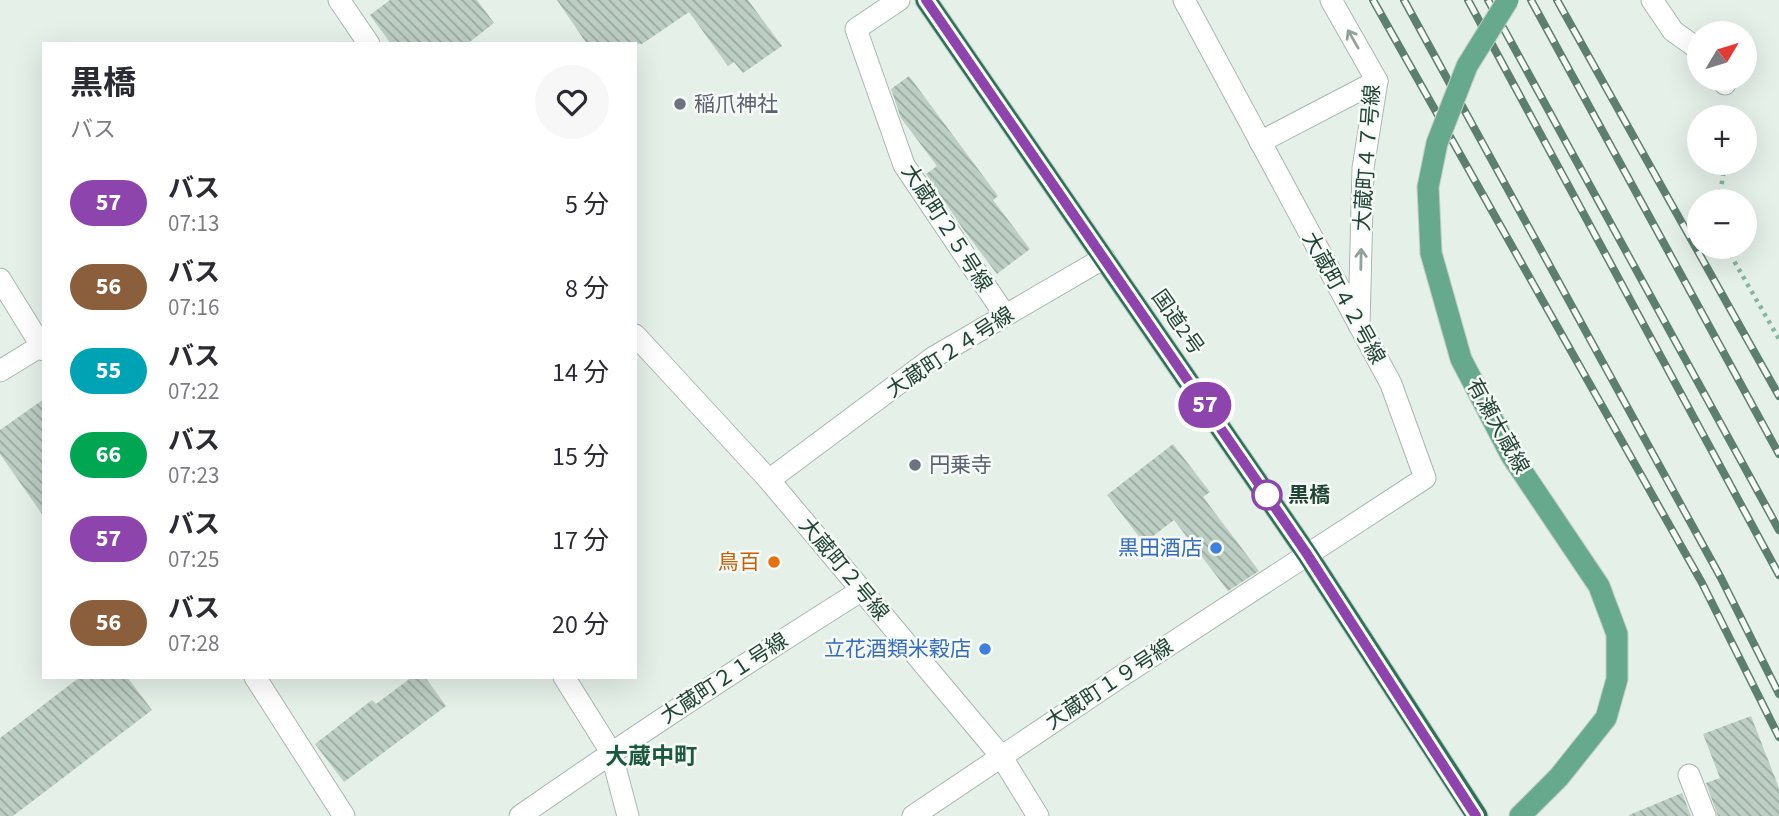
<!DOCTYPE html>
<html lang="ja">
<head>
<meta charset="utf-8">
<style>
  :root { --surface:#fff; --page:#f7f7f7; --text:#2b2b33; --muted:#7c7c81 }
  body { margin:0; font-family:"Source Sans 3","Noto Sans JP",sans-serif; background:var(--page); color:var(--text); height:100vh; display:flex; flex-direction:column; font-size:26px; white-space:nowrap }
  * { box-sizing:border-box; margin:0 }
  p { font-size:23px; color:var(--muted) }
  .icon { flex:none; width:38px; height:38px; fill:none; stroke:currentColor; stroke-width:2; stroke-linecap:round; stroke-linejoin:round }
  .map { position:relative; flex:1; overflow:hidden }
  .details { position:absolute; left:42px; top:42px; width:595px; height:637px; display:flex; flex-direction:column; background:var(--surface); border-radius:0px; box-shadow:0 7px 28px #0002 }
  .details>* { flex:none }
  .badge { padding:0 14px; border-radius:23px; font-size:24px; line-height:46px }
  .needle { width:46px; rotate:52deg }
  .controls { position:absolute; left:1687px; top:21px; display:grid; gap:14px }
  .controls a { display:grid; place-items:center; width:70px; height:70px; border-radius:50%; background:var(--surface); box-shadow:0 7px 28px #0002; font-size:35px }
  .map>.badge { position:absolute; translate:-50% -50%; box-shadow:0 0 0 4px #fff }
  .round { display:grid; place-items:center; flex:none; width:74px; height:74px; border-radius:37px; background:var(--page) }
  .head { display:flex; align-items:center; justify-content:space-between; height:119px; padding:0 28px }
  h1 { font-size:33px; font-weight:700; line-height:52px }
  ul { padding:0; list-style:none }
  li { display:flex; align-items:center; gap:21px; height:84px; padding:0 28px }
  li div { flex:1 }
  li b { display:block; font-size:26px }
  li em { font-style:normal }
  li .badge { min-width:77px; font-weight:700; text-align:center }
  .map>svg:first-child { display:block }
  .building { fill:url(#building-back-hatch) }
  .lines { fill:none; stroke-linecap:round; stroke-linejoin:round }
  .minor-casing { stroke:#a7b9af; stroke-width:23 }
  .major-casing { stroke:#c1cbc6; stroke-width:23 }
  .highway-casing { stroke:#c1cbc6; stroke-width:23 }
  .path { stroke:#83b69d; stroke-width:4.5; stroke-dasharray:3.5 5; stroke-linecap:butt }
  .minor { stroke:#fff; stroke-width:21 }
  .major { stroke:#66a98d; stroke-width:21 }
  .highway { stroke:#2a7358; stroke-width:21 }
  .rail-casing { stroke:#5d7f70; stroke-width:8 }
  .rail { stroke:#f7fbf8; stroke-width:5; stroke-dasharray:16; stroke-linecap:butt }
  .major-bridge-casing { stroke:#c1cbc6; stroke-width:23; stroke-linecap:butt }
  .major-bridge { stroke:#66a98d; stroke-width:21 }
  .oneway { stroke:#90a29a }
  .line-casing { stroke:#fff; stroke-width:16 }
  .line { stroke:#8e44ad; stroke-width:10 }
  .worship-dot { fill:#6b7280; stroke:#f7fbf8; stroke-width:2.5 }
  .stop-dot { fill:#fff; stroke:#8e44ad; stroke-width:3.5 }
  .shop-dot { fill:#3f7fe0; stroke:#f7fbf8; stroke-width:2.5 }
  .food-dot { fill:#e8710a; stroke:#f7fbf8; stroke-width:2.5 }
  .labels { text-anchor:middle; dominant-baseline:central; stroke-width:5; stroke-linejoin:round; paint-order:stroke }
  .worship-label { font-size:21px; fill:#5b616d; stroke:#f7fbf8; text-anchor:start }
  .street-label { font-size:21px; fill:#224435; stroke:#f7fbf8 }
  .stop-label { font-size:21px; font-weight:bold; fill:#224435; stroke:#f7fbf8; text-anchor:start }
  .shop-label { font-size:21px; fill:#366cbe; stroke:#f7fbf8; text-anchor:end }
  .food-label { font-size:21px; fill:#c56008; stroke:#f7fbf8; text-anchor:end }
  .neighbourhood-label { font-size:23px; font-weight:bold; fill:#1b593f; stroke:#f7fbf8 }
</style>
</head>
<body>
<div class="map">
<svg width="1779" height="816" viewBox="0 0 1779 816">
  <defs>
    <pattern id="building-back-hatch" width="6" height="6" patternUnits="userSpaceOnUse" patternTransform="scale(1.75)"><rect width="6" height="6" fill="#bdcec4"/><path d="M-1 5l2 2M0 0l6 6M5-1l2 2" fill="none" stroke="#99a9a0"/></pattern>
  </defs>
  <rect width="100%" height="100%" fill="#e5f0e9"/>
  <g class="building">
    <path d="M390,0H477L494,23L467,44H391L370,15Z"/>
    <path d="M557,0H748L782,46L743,73L734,62L728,66L689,12L642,44H587Z"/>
    <path d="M909,76L998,196L993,200L1030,249L997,274L963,229L926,174L937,166L901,118L891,89Z"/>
    <path d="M44,399V517L0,454V430Z"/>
    <path d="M1173,444L1210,492L1203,497L1259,571L1228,591L1174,520L1144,543L1107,495Z"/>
    <path d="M80,677H127L152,710L13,816H0V738Z"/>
    <path d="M412,677H425L446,706L344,782L315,744L372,700L376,704Z"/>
    <path d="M1751,716L1779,788V816H1718L1706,783L1720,778L1703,734Z"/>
    <path d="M1682,793L1691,816H1629V815Z"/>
  </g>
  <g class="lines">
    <defs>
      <g id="minor">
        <path d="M339,0L369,44"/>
        <path d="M899,0L856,29L904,165L1005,315"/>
        <path d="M1331,0L1377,81L1363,168L1359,325"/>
        <path d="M1652,0L1673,31L1694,46L1699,52"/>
        <path d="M1721,79L1725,84"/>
        <path d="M1260,142L1377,81"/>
        <path d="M0,279L44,350"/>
        <path d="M635,335L769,480L1001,756L1038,816"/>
        <path d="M0,371L44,344"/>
        <path d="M769,480L934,357L1104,258"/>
        <path d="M255,677L344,816"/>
        <path d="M564,677L611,752L628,816"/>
        <path d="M1689,775L1705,816"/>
        <path d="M520,816C632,738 746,663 862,590"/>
        <path d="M913,816L1120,677L1425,478L1391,384L1184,0"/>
      </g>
      <path id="major" d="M1431,253L1461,359L1511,455L1599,586L1617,634V679L1606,718L1559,777L1520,816"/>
      <path id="highway" d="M926,0L1307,554L1477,816"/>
    </defs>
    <use href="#minor" class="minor-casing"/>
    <use href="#major" class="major-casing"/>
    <use href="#highway" class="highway-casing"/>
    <g class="path">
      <path d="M1719,201L1725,163"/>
      <path d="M1726,247L1779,339"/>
    </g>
    <use href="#minor" class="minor"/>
    <use href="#major" class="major"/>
    <use href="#highway" class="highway"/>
    <defs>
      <g id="rail">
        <path d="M1373,0L1702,583L1779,737"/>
        <path d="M1404,0L1721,578L1779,694"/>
        <path d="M1468,0L1779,575"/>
        <path d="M1488,0L1779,530"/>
        <path d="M1531,0L1779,454"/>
        <path d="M1557,0L1779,396"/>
      </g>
    </defs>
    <use href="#rail" class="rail-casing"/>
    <use href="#rail" class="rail"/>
    <defs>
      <path id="major-bridge" d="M1431,253L1428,187L1437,143L1467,66L1508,0"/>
    </defs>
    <use href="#major-bridge" class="major-bridge-casing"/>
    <use href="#major-bridge" class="major-bridge"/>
  </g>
  <defs><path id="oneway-shaft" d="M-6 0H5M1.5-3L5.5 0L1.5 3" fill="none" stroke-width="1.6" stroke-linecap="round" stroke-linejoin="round" transform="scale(1.75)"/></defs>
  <g class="oneway">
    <use href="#oneway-shaft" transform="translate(1353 39) rotate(-120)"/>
    <use href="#oneway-shaft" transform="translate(1361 259) rotate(-89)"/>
  </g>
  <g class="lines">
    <defs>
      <path id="line" d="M926,0L1307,554L1476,816"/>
    </defs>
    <use href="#line" class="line-casing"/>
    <use href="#line" class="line"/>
  </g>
  <g class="worship-dot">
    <circle cx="680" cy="104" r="7"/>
    <circle cx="915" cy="465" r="7"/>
  </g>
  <circle class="stop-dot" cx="1267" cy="495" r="14"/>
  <g class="shop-dot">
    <circle cx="1216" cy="548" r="7"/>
    <circle cx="985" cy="649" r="7"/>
  </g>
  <circle class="food-dot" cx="774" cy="562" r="7"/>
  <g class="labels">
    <g class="worship-label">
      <text x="694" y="104">稲爪神社</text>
      <text x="929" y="465">円乗寺</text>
    </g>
    <g class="street-label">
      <text transform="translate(1367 158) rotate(-86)">大蔵町４７号線</text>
      <text transform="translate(947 228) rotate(57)">大蔵町２５号線</text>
      <text transform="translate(1344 298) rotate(61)">大蔵町４２号線</text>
      <text transform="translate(1178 322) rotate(55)">国道2号</text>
      <text transform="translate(950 352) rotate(-33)">大蔵町２４号線</text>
      <text transform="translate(1498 426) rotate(61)">有瀬大蔵線</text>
      <text transform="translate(844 569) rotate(50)">大蔵町２号線</text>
      <text transform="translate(724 678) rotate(-33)">大蔵町２１号線</text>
      <text transform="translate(1109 684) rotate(-33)">大蔵町１９号線</text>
    </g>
    <g class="stop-label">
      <text x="1288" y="495">黒橋</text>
    </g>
    <g class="shop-label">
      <text x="1202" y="548">黒田酒店</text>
      <text x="971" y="649">立花酒類米穀店</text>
    </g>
    <g class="food-label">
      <text x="760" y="562">鳥百</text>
    </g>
    <g class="neighbourhood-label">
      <text x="651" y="756">大蔵中町</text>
    </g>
  </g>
</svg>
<div class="controls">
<a><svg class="needle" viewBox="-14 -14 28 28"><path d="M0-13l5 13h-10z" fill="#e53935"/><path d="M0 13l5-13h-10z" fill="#7c7c81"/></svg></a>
<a>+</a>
<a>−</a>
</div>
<b class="badge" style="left:1205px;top:405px;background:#8e44ad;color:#fff">57</b>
<section class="details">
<div class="head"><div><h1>黒橋</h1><p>バス</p></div><a class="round"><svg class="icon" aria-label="heart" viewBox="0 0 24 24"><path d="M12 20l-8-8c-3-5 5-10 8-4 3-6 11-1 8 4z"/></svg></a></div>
<ul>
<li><span class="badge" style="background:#8e44ad;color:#fff">57</span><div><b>バス</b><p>07:13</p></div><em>5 分</em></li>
<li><span class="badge" style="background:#8b5e3c;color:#fff">56</span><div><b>バス</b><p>07:16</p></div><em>8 分</em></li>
<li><span class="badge" style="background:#00a3b4;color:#fff">55</span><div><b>バス</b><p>07:22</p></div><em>14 分</em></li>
<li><span class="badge" style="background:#00a651;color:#fff">66</span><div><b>バス</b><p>07:23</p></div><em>15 分</em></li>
<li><span class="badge" style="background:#8e44ad;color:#fff">57</span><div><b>バス</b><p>07:25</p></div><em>17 分</em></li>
<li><span class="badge" style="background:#8b5e3c;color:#fff">56</span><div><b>バス</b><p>07:28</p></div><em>20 分</em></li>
</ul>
</section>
</div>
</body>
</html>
